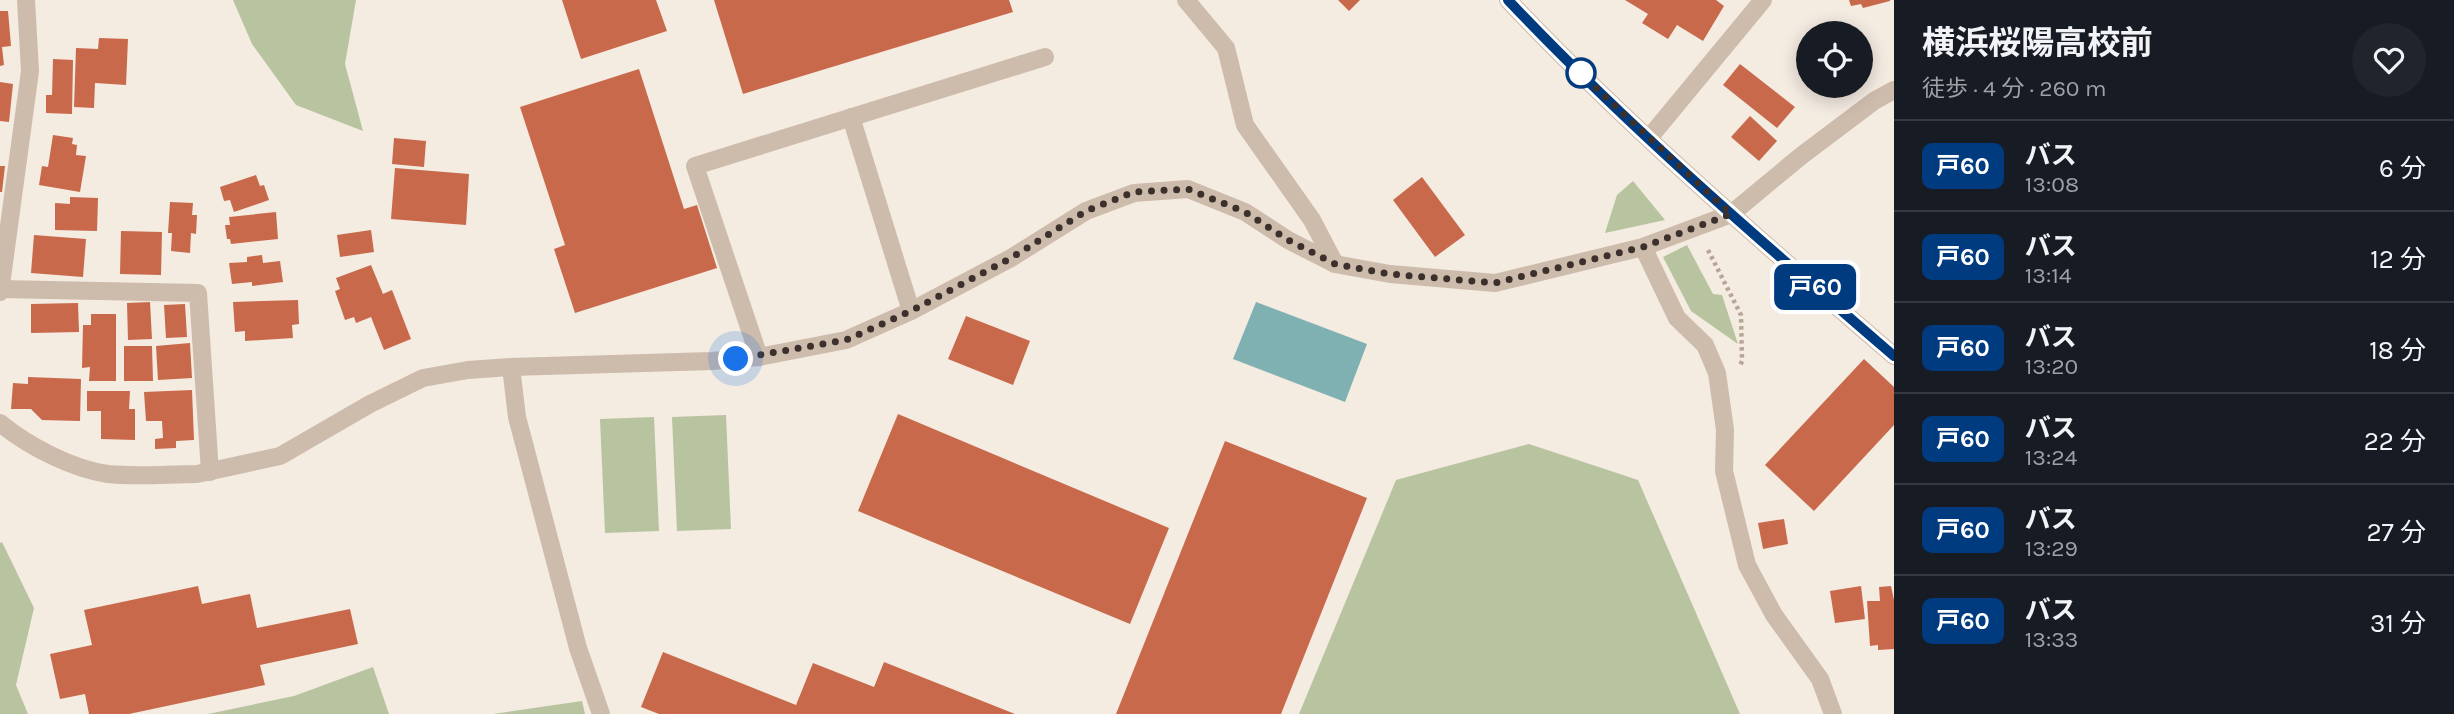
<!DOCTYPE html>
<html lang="ja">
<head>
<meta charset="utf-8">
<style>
  :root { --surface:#171b24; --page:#20242c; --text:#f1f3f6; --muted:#9ea1a6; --line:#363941 }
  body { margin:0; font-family:Karla,"Noto Sans JP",sans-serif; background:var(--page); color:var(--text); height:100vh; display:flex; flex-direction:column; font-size:26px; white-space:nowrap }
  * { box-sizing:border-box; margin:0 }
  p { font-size:23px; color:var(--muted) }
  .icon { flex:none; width:38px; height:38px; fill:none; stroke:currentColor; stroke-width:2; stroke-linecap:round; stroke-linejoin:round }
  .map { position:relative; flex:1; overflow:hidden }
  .sheet { display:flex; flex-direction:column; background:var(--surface); width:560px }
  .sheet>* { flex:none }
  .badge { padding:0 14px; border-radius:10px; font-size:24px; line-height:46px }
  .controls { position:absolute; left:1796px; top:21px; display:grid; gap:14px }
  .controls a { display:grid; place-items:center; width:77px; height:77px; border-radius:50%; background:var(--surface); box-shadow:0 4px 18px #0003; font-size:35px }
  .you { position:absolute; width:35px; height:35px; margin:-18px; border:5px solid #fff; border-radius:50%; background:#1a73e8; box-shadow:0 0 0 10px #1a73e833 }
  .map>.badge { position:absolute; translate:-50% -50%; box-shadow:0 0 0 4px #fff }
  .round { display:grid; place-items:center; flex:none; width:74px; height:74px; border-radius:37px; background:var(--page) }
  .head { display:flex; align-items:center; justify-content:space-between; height:119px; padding:0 28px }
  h1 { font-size:33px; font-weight:700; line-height:52px }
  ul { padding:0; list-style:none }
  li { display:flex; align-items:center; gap:21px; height:91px; padding:0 28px; border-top:2px solid var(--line) }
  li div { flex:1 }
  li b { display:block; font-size:26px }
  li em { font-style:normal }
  li .badge { min-width:77px; font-weight:700; text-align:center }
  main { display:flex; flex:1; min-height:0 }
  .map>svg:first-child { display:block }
  .green { fill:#b8c4a0 }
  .water { fill:#7fb0b2 }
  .building { fill:#c8694b }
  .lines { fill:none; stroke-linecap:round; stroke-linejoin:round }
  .path { stroke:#b9a596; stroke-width:4.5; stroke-dasharray:3.5 3.5; stroke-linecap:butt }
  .minor { stroke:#cdbbac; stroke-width:18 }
  .line-casing { stroke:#fff; stroke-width:16 }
  .line { stroke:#003b80; stroke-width:10 }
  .walk { stroke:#3b302b; stroke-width:7; stroke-dasharray:0 12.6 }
  .stop-dot { fill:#fff; stroke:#003b80; stroke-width:3.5 }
</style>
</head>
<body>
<main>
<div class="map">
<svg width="1894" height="714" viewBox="0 0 1894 714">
  <rect width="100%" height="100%" fill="#f4ebe1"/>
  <g class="green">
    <path d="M233,0H356L345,64L363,131L296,105L252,44Z"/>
    <path d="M1633,181L1665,220L1605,233L1617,195Z"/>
    <path d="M1687,245L1713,294L1722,295L1738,344L1691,311L1663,257Z"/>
    <path d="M726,415L731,529L677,531L672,417Z"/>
    <path d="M654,417L659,531L605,533L600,419Z"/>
    <path d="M1529,444L1638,480L1740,714H1299L1396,480Z"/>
    <path d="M2,542L34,608L16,685L28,714H0V543Z"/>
    <path d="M373,667L389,714H208L294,696Z"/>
    <path d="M582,701L585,714H493Z"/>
  </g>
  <path class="water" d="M1256,302L1367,344L1345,402L1233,359Z"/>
  <g class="building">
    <path d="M562,0H656L667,31L581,59Z"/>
    <path d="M714,0H1009L1013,12L743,94Z"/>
    <path d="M1338,0H1360L1349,11Z"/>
    <path d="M1625,0H1716L1724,6L1703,41L1677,25L1668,39L1642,23L1648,14Z"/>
    <path d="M1849,0H1890V1L1863,8L1861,4L1851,6Z"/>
    <path d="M0,11H8L11,46L2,47L4,65L0,66Z"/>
    <path d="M99,38L128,39L126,85L95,83L94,108L74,107L76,48L98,49Z"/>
    <path d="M53,59L73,60L72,114L46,113V95H52Z"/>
    <path d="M1740,64L1795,107L1777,128L1723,85Z"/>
    <path d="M639,69L684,209L697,205L717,268L575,313L554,249L565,245L520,107Z"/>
    <path d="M0,82L13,84L9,122L0,121Z"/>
    <path d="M1750,116L1777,141L1759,161L1731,137Z"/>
    <path d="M53,135L73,138L72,144L77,145L76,155L86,156L80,192L39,185L42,166L48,167Z"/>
    <path d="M394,138L426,141L424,167L392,164Z"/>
    <path d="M0,166H5L2,192H0Z"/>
    <path d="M395,168L469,174L466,225L391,219Z"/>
    <path d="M256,175L260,186L264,185L269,200L234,212L230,200L224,201L220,187Z"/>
    <path d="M1422,177L1465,235L1435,257L1393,200Z"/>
    <path d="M70,197L98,198L97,231L55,230V203L70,204Z"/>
    <path d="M170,202L193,203L192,215H197L196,234L191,233L190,253L171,251L172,233H168Z"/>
    <path d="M276,212L278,239L231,244L230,239H227L225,225H230L229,217Z"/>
    <path d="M371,230L374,252L340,257L337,235Z"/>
    <path d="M121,231L162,232L161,275L120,274Z"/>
    <path d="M34,235L86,239L83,277L31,273Z"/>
    <path d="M262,255L263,263L280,261L283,282L252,286V282L232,284L229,263L247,262V257Z"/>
    <path d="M371,265L383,294L392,290L411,339L384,350L371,317L356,323L354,317L345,320L335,291L340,289L336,278Z"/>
    <path d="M298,300L299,324L292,325L293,338L245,341V331L235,332L233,302Z"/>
    <path d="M150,302L152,339L128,340L127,303Z"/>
    <path d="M78,303L79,332L31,333V304Z"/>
    <path d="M185,304L187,337L166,338L164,305Z"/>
    <path d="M91,314H116V381H89L90,367L82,368L83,325H91Z"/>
    <path d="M966,316L1030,341L1013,385L948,359Z"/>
    <path d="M190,343L192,378L158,380L156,346Z"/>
    <path d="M124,346H152L153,381H124Z"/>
    <path d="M1864,359L1894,387V425L1814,511L1765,465Z"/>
    <path d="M28,377L81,379L80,421L42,420L31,409H11L13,383L28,384Z"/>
    <path d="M192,390L194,440L176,441V448L155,449V439L163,438L162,421H146L144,392Z"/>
    <path d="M87,391H130L129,409H135V440L101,439V411H87Z"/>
    <path d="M898,414L1169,528L1130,624L858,511Z"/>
    <path d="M1225,441L1367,498L1281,714H1116Z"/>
    <path d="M1784,519L1788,544L1763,549L1758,523Z"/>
    <path d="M198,586L202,604L250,594L257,628L350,609L358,644L260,665L265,685L129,714H89L85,694L60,699L50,654L92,645L84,610Z"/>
    <path d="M1861,586L1865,619L1835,623L1830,591Z"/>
    <path d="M1891,586L1894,600V649L1878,650V645L1870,646L1867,601H1880L1879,587Z"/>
    <path d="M663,652L796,705L813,663L874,687L884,662L1015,714H659L641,707Z"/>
  </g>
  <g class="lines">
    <path class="path" d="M1708,250L1741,315L1742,361L1740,366"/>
    <g class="minor">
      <path d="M1186,0L1226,48L1245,125L1312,220L1335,264"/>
      <path d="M1508,0C1628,127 1762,242 1894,356"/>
      <path d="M851,117L911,311"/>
      <path d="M1649,138L1763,0"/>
      <path d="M1643,247L1677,318L1705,345L1717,373L1725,430L1724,471L1747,565L1774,615L1820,679L1833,714"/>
      <path d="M0,289L198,293L210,472"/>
      <path d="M0,292L30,71L26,0"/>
      <path d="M759,357L695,166L1045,57"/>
      <path d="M511,367L517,417L578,648L601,714"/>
      <path d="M0,423C28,446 72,469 108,474C137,477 168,474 197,474L280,456L370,404L423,378L468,370L511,367L712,361L759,357L846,340L911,311L1011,258L1086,211L1134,193L1188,189L1245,212L1288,240L1335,264L1390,274L1495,283L1643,247L1731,214L1801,156L1874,101L1894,90"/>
    </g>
  </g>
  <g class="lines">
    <defs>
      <path id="line" d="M1508,0C1628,127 1762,242 1894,356"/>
    </defs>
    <use href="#line" class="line-casing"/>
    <use href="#line" class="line"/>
    <path class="walk" d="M736,359L846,340L911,311L1011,258L1086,211L1134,192L1188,189L1245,212L1288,240L1335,264L1390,274L1495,283L1643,247L1731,214L1579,72L1581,73"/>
  </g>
  <circle class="stop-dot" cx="1581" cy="73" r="14"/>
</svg>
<div class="controls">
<a><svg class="icon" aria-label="locate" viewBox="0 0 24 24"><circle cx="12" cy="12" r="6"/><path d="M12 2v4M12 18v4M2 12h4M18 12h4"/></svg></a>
</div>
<div class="you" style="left:736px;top:359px"></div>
<b class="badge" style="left:1815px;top:287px;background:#003b80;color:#fff">戸60</b>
</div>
<section class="sheet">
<div class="head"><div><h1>横浜桜陽高校前</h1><p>徒歩 · 4 分 · 260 m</p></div><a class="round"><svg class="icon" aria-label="heart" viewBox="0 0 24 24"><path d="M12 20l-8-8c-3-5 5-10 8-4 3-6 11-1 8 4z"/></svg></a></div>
<ul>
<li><span class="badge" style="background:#003b80;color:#fff">戸60</span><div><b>バス</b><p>13:08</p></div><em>6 分</em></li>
<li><span class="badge" style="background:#003b80;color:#fff">戸60</span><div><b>バス</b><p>13:14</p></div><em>12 分</em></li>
<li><span class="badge" style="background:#003b80;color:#fff">戸60</span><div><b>バス</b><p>13:20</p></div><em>18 分</em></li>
<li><span class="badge" style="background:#003b80;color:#fff">戸60</span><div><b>バス</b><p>13:24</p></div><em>22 分</em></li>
<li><span class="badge" style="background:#003b80;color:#fff">戸60</span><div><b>バス</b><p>13:29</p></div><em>27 分</em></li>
<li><span class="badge" style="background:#003b80;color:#fff">戸60</span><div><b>バス</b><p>13:33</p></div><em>31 分</em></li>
</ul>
</section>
</main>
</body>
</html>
